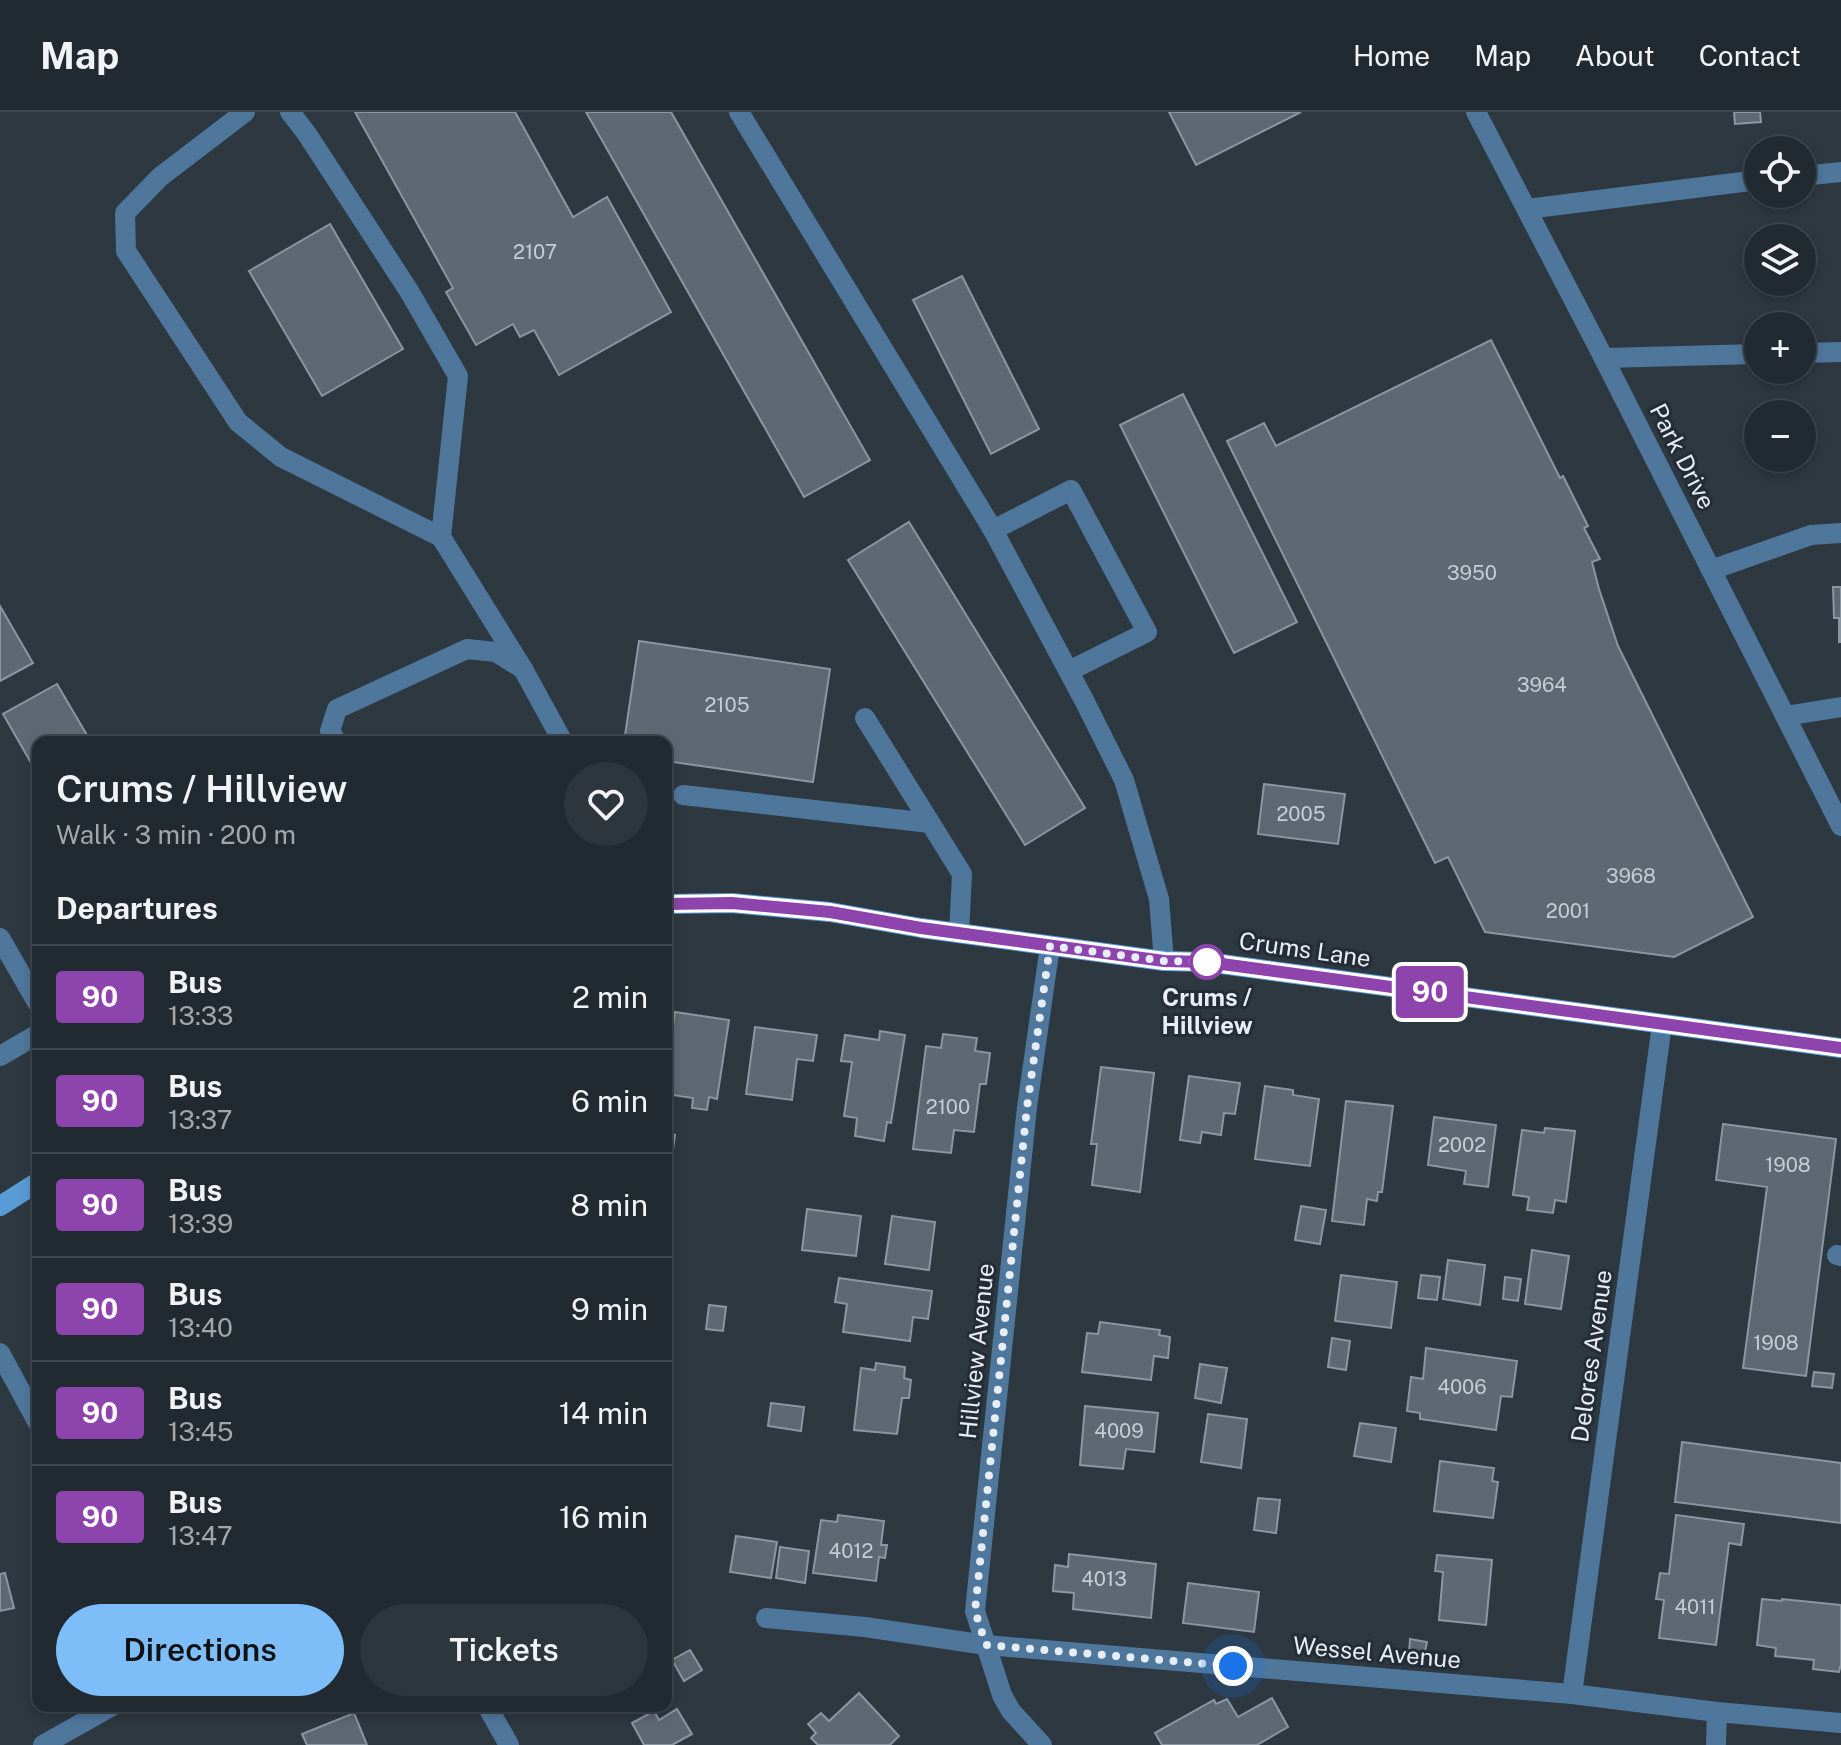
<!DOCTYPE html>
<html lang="en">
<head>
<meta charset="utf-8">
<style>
  :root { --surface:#222a31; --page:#2e363d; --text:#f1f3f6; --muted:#a2a7ab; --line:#3f464d; --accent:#7dbef9 }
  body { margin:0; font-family:"Public Sans",sans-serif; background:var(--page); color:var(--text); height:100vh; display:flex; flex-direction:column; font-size:30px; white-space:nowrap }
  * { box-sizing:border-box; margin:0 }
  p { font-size:26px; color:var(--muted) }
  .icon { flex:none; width:44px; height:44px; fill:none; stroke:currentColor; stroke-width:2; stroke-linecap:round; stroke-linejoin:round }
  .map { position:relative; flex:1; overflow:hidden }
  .details { position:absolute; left:32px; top:624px; width:640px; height:976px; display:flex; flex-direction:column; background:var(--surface); border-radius:16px; box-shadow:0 4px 12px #0003,0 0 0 2px var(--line) }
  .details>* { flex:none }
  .badge { padding:0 16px; border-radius:6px; font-size:28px; line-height:52px }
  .buttons { position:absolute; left:1744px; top:24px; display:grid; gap:16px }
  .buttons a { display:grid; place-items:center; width:72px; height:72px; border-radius:50%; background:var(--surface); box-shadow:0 4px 12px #0003,0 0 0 2px var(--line); font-size:40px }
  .you { position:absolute; width:40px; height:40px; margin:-20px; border:6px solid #fff; border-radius:50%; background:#1a73e8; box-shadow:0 0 0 12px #1a73e833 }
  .map>.badge { position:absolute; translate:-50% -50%; box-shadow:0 0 0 4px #fff }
  h2 { padding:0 24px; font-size:30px; line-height:72px }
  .round { display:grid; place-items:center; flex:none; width:84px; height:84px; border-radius:42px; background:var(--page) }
  .head { display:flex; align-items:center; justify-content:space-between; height:136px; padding:0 24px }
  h1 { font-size:38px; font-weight:600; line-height:60px }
  .action { display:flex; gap:16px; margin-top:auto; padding:16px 24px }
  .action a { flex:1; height:92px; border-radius:48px; background:var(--accent); color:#111; font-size:32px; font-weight:600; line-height:92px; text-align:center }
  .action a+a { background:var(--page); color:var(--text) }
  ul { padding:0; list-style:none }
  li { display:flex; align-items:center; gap:24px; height:104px; padding:0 24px; border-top:2px solid var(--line) }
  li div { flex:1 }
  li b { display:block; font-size:30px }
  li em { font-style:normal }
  li .badge { min-width:88px; font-weight:700; text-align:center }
  header { display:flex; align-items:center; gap:48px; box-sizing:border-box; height:112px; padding:0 40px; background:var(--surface); border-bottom:2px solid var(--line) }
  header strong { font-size:38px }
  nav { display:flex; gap:44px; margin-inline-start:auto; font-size:28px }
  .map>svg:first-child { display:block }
  .building { fill:#5d6873; stroke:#8a96a1; stroke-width:2 }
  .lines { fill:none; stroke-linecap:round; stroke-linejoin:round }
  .service { stroke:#4f779c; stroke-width:20 }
  .minor { stroke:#4f779c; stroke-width:20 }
  .secondary { stroke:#599bd5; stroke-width:20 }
  .line-casing { stroke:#fff; stroke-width:18 }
  .line { stroke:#8e44ad; stroke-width:12 }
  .walk { stroke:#e7edf4; stroke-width:8; stroke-dasharray:0 14.4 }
  .stop-dot { fill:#fff; stroke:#8e44ad; stroke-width:4 }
  .labels { text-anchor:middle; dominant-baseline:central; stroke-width:6; stroke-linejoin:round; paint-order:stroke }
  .number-label { font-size:20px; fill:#c4ccd4 }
  .street-label { font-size:24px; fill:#e7edf4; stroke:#242d37 }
  .stop-label { font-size:24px; font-weight:bold; fill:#e7edf4; stroke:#242d37 }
</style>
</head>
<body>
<header>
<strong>Map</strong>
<nav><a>Home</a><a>Map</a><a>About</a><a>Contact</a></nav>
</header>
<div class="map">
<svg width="1841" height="1633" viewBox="0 0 1841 1633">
  <rect width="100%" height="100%" fill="#2d3841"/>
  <g class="building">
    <path d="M355,0H515L573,105L607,85L671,200L559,263L534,218L520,225L513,212L476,233L446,180L453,176Z"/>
    <path d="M586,0H671L870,348L804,385Z"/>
    <path d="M1169,0H1301L1196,53Z"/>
    <path d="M1734,0H1760L1761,10L1735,12Z"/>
    <path d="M330,112L403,237L322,284L249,159Z"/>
    <path d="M962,164L1039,317L991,342L913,188Z"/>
    <path d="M1491,228L1560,366L1563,364L1588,414L1584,416L1600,447L1592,450L1599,477L1618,534L1753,805L1674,845L1485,820L1448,745L1435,751L1227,329L1264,311L1276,334Z"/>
    <path d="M1183,282L1297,510L1234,541L1120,313Z"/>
    <path d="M909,410L1085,696L1025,733L848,448Z"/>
    <path d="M1833,475H1841V530H1839V506H1834Z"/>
    <path d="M0,494L33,551L0,569Z"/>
    <path d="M639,529L830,557L813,670L666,649V630H624Z"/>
    <path d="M57,572L91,630H38V663L3,602Z"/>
    <path d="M1264,672L1345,682L1338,732L1258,722Z"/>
    <path d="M675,900L729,908L717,987L709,985L707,998L692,996L693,986L666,982V962Z"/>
    <path d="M755,915L817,923L813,949L797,947L792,988L746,982Z"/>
    <path d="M880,919L905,923L891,1011L887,1010L884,1029L855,1024L857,1006L844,1004L852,950L841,949L845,923L879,928Z"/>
    <path d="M943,922L977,926L975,939L990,941L986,972H980L974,1020L954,1018L951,1041L913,1037L926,934L941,936Z"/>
    <path d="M1101,955L1154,961L1140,1080L1092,1073L1097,1032H1091Z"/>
    <path d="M1189,964L1240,971L1235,1002L1224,1001L1221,1023L1202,1020L1200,1031L1180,1028Z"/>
    <path d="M1265,974L1293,978V983L1319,987L1310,1054L1255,1047Z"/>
    <path d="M1346,989L1393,994L1382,1080H1378L1377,1089L1367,1087L1364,1113L1332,1109Z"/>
    <path d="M1434,1005L1496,1013L1488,1075L1464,1072L1466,1059L1428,1053Z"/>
    <path d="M1723,1012L1836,1027L1806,1264L1743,1256L1767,1075L1716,1068Z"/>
    <path d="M1545,1016L1575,1019L1566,1090L1555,1088L1553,1101L1527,1098L1529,1085L1513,1083L1522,1018L1544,1021Z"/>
    <path d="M666,1022L675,1023L666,1090Z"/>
    <path d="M1301,1094L1326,1098L1320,1132L1295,1128Z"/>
    <path d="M807,1097L861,1104L856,1144L802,1138Z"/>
    <path d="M892,1104L935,1110L929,1158L885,1152Z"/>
    <path d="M1532,1138L1569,1144L1561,1197L1525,1192Z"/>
    <path d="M1448,1148L1485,1153L1480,1193L1443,1187Z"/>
    <path d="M1341,1163L1397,1170L1391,1216L1335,1209Z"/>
    <path d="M1421,1163L1440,1165L1437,1188L1418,1186Z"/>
    <path d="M1505,1165L1521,1167L1518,1189L1503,1187Z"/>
    <path d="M839,1166L932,1179L928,1207L913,1205L910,1229L843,1220L847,1192L835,1190Z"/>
    <path d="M709,1193L726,1195L723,1219L706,1217Z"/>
    <path d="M1100,1210L1160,1218L1159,1223L1170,1225L1168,1246L1154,1244L1151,1268L1082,1260L1087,1221L1098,1222Z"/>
    <path d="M1332,1226L1350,1229L1346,1258L1328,1255Z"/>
    <path d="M1426,1236L1517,1249L1512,1285L1501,1284L1496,1318L1420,1307V1301L1407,1299L1411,1265L1423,1267Z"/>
    <path d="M876,1251L905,1255L904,1266L911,1268L909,1286H902L897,1322L854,1318L861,1256L875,1258Z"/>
    <path d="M1200,1252L1227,1256L1221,1291L1195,1286Z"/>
    <path d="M1814,1260L1834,1262L1832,1276L1812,1274Z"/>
    <path d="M771,1291L804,1295L801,1319L768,1314Z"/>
    <path d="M1085,1294L1158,1301L1154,1340L1126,1337L1123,1357L1080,1353Z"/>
    <path d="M1208,1302L1247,1307L1241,1356L1201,1350Z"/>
    <path d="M1360,1311L1396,1316L1391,1350L1354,1344Z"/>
    <path d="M1682,1330L1841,1351V1411L1675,1390Z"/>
    <path d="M1440,1349L1494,1356L1492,1369L1498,1370L1493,1406L1434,1399Z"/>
    <path d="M1258,1386L1280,1388L1276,1421L1254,1418Z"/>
    <path d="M838,1403L884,1409L881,1433H887L885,1446L879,1445L876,1469L813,1461L821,1408L837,1410Z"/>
    <path d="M1676,1403L1744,1412L1741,1433L1729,1431L1716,1533L1659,1526L1664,1488L1656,1487L1660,1461L1669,1462Z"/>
    <path d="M736,1424L777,1430L771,1466L730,1460Z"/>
    <path d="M780,1435L809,1439L805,1471L776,1466Z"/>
    <path d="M1069,1442L1156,1452L1151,1506L1073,1497L1074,1481L1053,1479L1055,1453L1068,1455Z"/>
    <path d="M1437,1443L1492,1448L1486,1513L1439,1508L1443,1460L1435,1459Z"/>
    <path d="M5,1461L14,1496L0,1499V1462Z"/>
    <path d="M1188,1471L1259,1480L1254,1520L1183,1511Z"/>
    <path d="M1762,1487L1782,1489V1487L1841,1493V1552L1839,1560L1813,1557L1814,1548L1775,1544L1776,1536L1757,1533Z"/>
    <path d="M1410,1527L1427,1530L1424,1544L1409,1541Z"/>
    <path d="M690,1538L702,1558L684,1569L672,1548Z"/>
    <path d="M859,1581L899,1624L890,1633H818L811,1626L816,1621L808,1612L821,1601L829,1609Z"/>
    <path d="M1272,1586L1288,1615L1257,1633H1162L1155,1621L1214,1588L1216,1592L1227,1587L1238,1605Z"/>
    <path d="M677,1597L692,1622L672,1633H644L632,1611L654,1599L659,1608Z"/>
    <path d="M354,1601L367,1633H307L302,1622Z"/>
  </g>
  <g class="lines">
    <g class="service">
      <path d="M245,0L160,65L125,101L126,139L238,310L281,345L441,425L523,557"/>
      <path d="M290,0L307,22L409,179L458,264L441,425"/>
      <path d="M1802,64L1841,60"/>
      <path d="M1527,97L1758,68"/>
      <path d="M1802,241L1841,240"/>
      <path d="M1604,246L1758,242"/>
      <path d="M993,418L1071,378L1147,520L1069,559"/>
      <path d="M1711,458L1811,423L1841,421"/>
      <path d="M1785,604L1841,595"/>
      <path d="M865,606L962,762L959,821"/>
      <path d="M337,630L330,619L337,597L467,537L496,540L523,557L563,630"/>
      <path d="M683,683L930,711"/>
      <path d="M0,944L38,922"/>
      <path d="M1837,1143L1841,1144"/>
    </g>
    <g class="minor">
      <path d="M739,0L993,418L1085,590L1124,668L1159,787L1164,849"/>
      <path d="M1476,0L1596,231L1841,714"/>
      <path d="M0,826L38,892"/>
      <path d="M0,1241L38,1311"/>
      <path d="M766,1506L865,1515L986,1533L1572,1582L1717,1600L1841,1611"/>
      <path d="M1572,1582L1662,912"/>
      <path d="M487,1594L509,1633"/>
      <path d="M43,1633L112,1594"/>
      <path d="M1042,1633L1011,1599L1002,1583L975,1499L1027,995L1050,834"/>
      <path d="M1716,1633L1717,1600"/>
    </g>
    <g class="secondary">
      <path d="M666,792L732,791L830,800L921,816L1164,849L1207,850L1841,936"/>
      <path d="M0,1094L38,1070"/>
    </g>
  </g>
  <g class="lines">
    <defs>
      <path id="line" d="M666,792L732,791L830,800L921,816L1164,849L1207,850L1841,936"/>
    </defs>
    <use href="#line" class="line-casing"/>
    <use href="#line" class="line"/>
    <path class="walk" d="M1207,850L1164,849L1050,834L1027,995L975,1499L986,1533L1233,1554"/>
  </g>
  <circle class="stop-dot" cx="1207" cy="850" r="16"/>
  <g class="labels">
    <g class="number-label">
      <text x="535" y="140">2107</text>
      <text x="1472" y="461">3950</text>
      <text x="1542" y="573">3964</text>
      <text x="727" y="593">2105</text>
      <text x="1301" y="702">2005</text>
      <text x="1631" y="764">3968</text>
      <text x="1568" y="799">2001</text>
      <text x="948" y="995">2100</text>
      <text x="1462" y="1033">2002</text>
      <text x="1788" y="1053">1908</text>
      <text x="1776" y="1231">1908</text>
      <text x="1462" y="1275">4006</text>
      <text x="1119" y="1319">4009</text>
      <text x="851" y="1439">4012</text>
      <text x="1104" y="1467">4013</text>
      <text x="1695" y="1495">4011</text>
    </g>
    <g class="street-label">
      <text transform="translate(1683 344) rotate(63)">Park Drive</text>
      <text transform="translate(1305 837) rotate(8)">Crums Lane</text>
      <text transform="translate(976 1239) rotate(-84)">Hillview Avenue</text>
      <text transform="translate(1591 1244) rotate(-82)">Delores Avenue</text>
      <text transform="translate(1377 1540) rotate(5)">Wessel Avenue</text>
    </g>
    <g class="stop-label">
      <text x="1207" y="885">Crums /<tspan x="1207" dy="28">Hillview</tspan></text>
    </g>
  </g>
</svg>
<div class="buttons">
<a><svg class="icon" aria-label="locate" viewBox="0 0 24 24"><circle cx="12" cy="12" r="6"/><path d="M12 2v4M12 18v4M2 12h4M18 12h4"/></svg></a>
<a><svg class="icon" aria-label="layers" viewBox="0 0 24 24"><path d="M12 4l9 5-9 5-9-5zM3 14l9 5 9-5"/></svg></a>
<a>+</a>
<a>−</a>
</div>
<div class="you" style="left:1233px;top:1554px"></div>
<b class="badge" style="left:1430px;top:880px;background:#8e44ad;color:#fff">90</b>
<section class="details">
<div class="head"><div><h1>Crums / Hillview</h1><p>Walk · 3 min · 200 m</p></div><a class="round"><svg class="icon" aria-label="heart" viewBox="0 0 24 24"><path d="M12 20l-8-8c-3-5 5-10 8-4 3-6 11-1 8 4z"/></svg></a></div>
<h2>Departures</h2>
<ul>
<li><span class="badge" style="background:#8e44ad;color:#fff">90</span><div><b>Bus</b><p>13:33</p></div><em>2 min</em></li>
<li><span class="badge" style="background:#8e44ad;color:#fff">90</span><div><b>Bus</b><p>13:37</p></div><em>6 min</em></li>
<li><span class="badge" style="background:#8e44ad;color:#fff">90</span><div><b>Bus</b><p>13:39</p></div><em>8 min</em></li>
<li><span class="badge" style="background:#8e44ad;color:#fff">90</span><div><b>Bus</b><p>13:40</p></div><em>9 min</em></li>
<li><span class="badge" style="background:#8e44ad;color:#fff">90</span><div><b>Bus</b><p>13:45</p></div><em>14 min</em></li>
<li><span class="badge" style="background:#8e44ad;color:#fff">90</span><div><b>Bus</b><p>13:47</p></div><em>16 min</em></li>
</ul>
<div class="action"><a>Directions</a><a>Tickets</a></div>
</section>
</div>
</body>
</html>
